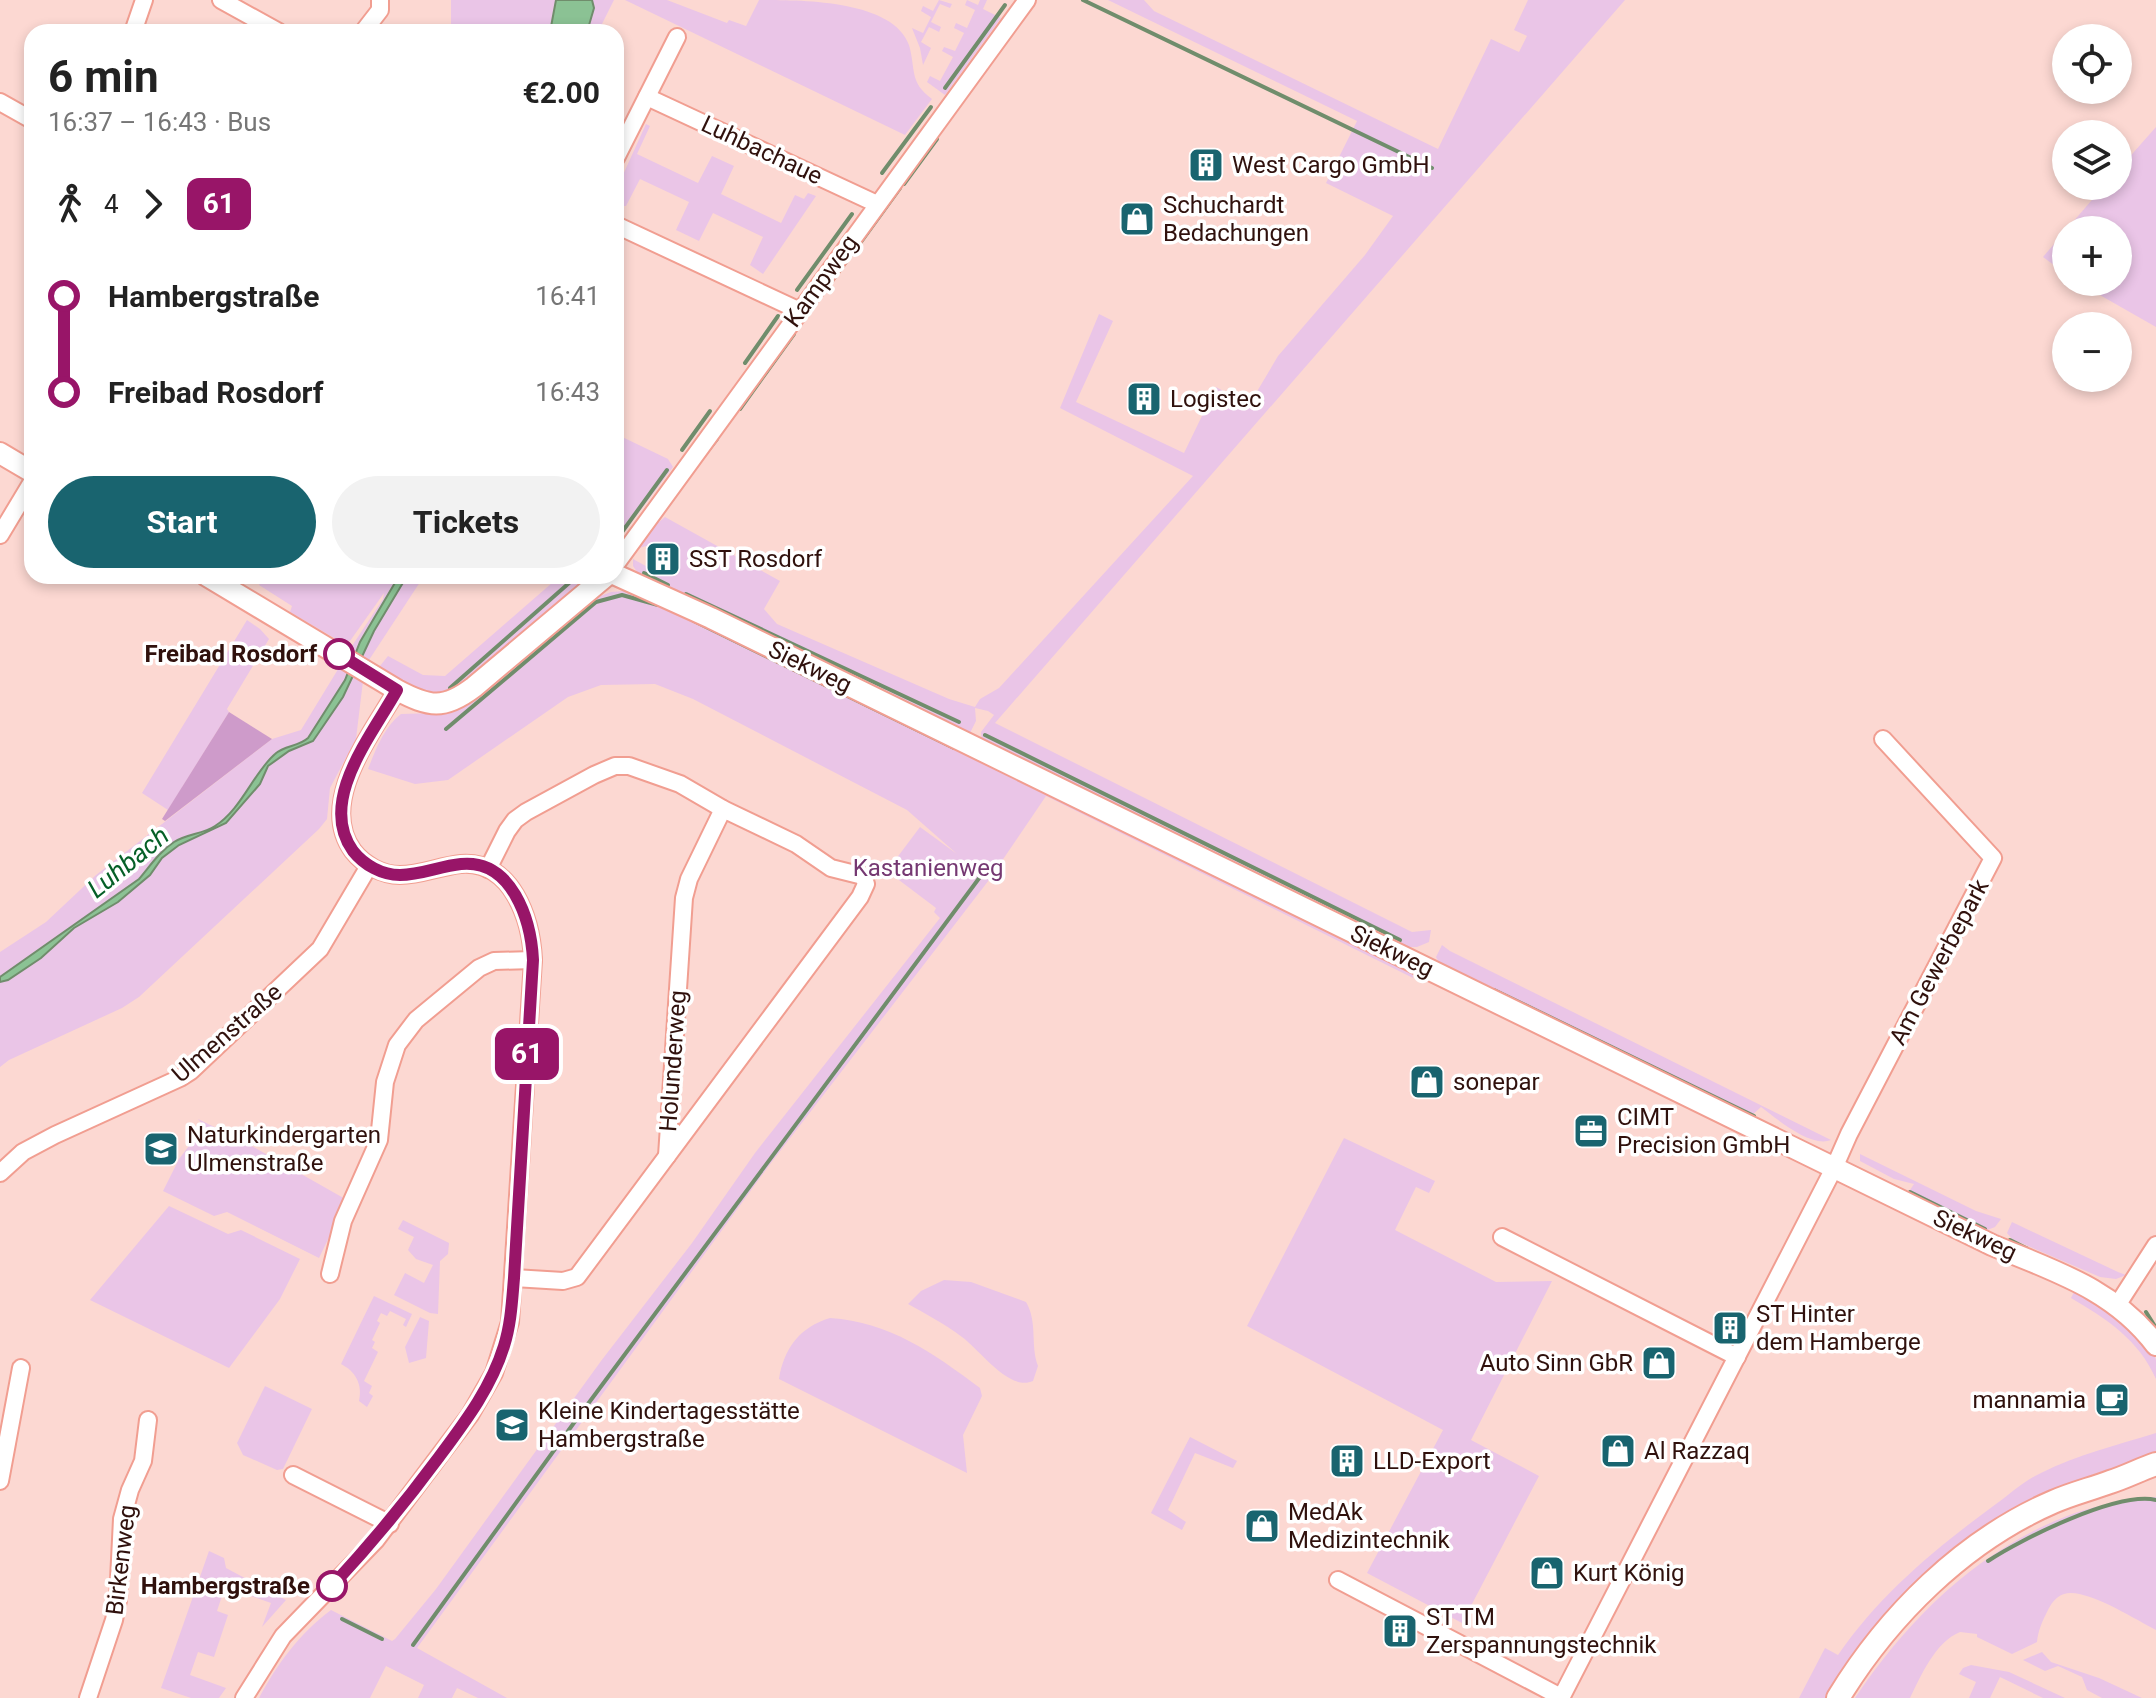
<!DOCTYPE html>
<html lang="en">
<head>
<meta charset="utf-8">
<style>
  :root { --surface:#fff; --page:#f2f2f2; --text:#222; --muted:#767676; --accent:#19646f }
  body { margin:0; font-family:Roboto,sans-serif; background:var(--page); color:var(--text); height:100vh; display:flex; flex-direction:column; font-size:30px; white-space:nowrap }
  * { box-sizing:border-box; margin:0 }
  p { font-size:26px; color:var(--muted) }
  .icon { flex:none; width:44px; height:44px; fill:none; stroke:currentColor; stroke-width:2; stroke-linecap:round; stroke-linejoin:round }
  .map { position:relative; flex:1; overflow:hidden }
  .side { position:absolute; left:24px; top:24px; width:600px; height:560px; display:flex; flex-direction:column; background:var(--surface); border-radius:24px; box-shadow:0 4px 12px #0003 }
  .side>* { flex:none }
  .badge { padding:0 16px; border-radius:12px; font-size:28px; line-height:52px }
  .fabs { position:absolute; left:2052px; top:24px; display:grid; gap:16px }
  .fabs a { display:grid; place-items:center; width:80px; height:80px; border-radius:50%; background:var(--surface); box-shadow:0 4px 12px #0003; font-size:40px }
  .map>.badge { position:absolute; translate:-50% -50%; box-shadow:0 0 0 4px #fff }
  .legs { display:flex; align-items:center; gap:12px; height:88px; padding:0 24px; font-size:26px }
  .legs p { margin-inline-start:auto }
  .summary { display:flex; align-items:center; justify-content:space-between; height:136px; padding:0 24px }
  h1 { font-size:44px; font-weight:700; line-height:60px }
  .action { display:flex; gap:16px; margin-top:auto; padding:16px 24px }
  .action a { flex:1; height:92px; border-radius:48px; background:var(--accent); color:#fff; font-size:32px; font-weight:700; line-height:92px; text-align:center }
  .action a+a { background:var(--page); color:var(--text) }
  ul { padding:0 24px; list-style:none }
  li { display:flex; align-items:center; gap:28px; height:96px; font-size:30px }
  li i { display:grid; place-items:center; width:12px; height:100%; margin:0 10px; background:currentColor }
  li i::after { content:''; width:20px; height:20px; margin:-10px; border:6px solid; border-radius:50%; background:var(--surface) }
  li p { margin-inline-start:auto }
  li:first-child i { background:linear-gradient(#0000 50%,currentColor 0) }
  li:last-child i { background:linear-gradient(currentColor 50%,#0000 0) }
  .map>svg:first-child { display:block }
  .green { fill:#eac5e7 }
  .forest { fill:#ce9bca }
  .water { fill:#8bc294; stroke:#708d6c; stroke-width:2 }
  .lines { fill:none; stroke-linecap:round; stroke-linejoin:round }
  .stream { stroke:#708d6c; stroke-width:4 }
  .minor-casing { stroke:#f19e91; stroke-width:20 }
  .tertiary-casing { stroke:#f19e91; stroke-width:24 }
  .secondary-casing { stroke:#f19e91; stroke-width:26 }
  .minor { stroke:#fff; stroke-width:16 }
  .tertiary { stroke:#fff; stroke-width:20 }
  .secondary { stroke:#fff; stroke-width:22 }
  .line-1-casing { stroke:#fff; stroke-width:18 }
  .line-1 { stroke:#981568; stroke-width:12 }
  .stop-1-dot { fill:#fff; stroke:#981568; stroke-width:4 }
  .labels { text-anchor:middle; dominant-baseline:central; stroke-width:7; stroke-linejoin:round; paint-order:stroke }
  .street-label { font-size:24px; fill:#30110d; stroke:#fff }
  .poi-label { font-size:24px; fill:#30110d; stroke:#fff; text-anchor:start }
  .stop-label { font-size:24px; font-weight:bold; fill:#30110d; stroke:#fff; text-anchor:end }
  .park-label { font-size:24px; fill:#753872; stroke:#fff }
  .water-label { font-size:26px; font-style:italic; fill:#055f27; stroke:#fff }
</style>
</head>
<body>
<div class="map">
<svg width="2156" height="1698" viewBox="0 0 2156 1698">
  <rect width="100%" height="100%" fill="#fcd8d2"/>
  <g class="green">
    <path d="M451,0H614L598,32H451Z"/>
    <path d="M625,0H667L727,23L729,20L746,26L759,0C802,0 893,0 909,45C916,70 909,82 932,99L905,135Z"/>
    <path d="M939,0L952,4L950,8L940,4L931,22L941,27L939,32L929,27L921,42L931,48L923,65L920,48L912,28L923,33L931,17L921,11L923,6L933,11Z"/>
    <path d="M967,0L978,5L980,0H987L983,9L1001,18L945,95L927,82L930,76L940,81L953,57L942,51L944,47L955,51L964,33L954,28L956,23L967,28L975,10L965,5Z"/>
    <path d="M1108,0H1144L1154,11L1438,149L1491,39L1519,52L1527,36L1514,30L1528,0H1625L995,723L1412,932L1431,930L1429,942L1417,947H1404L982,743L981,732L994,715L988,711L975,708L976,721L970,733L964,734L640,576L633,566V559L664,576L668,568L654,560L659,550L650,545L639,548L636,545L655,519L659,522L665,517L780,581L764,609L777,624L949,699L975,707L980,699L999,688L1193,476L1060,408L1099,314L1113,321L1076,402L1184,453L1216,387L1249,405L1278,356L1365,255L1393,216L1326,183L1357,121Z"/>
    <path d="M646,124L650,126L637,154L698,183L712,156L734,166L721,194L781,223L795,195L804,199L808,193L816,196L763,274L750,265L763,237L713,213L699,241L676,230L689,202L640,179L626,206H617V188Z"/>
    <path d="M2156,127V327L2077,282H2118V230H2066L2104,186H2118V170Z"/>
    <path d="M2066,230V274L2043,257Z"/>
    <path d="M616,434L668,459L673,467L619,539L616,537Z"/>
    <path d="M264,576H424L367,663L348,652L383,599L384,593L350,641L341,642L290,612L292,606L259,585Z"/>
    <path d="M560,576H597L450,696L417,691L382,671L380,666L388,656L423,675L445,676Z"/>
    <path d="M624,591L640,594L1412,967L1413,978L1046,796L989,880L771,1163L417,1648L507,1698H478L457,1688L452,1698H418L424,1685L386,1666L370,1698H259C278,1663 299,1634 331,1610L392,1641L395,1639L436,1589L601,1361L692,1243L755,1153L940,918L934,912L936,908L887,871L920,827L957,854L907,810L693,699L655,684L601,685L568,697L448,780L415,784L368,769C376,749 384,727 401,714L436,713L595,598L611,592Z"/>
    <path d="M247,620L260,629L269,639L227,709L229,712L168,810L142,793Z"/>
    <path d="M340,666L363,681L356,739L330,788L327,819L319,829L139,997L122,1008L9,1060L0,1067V952L46,922L96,875L272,739L301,730Z"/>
    <path d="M1442,945L1450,951L1831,1140C1811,1148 1777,1119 1761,1107L1750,1117L1441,966L1436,957Z"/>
    <path d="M198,1119L243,1141L347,1200L319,1258L227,1212L214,1216L163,1191L179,1159L204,1126Z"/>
    <path d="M1344,1138L1435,1181L1429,1193L1416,1187L1395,1230L1496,1282L1552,1281L1471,1440L1539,1476L1462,1623L1367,1573L1443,1430L1247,1326Z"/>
    <path d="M1860,1154L1976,1211L2001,1219L1995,1227L1982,1232L1908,1193L1914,1184L1894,1179L1860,1161Z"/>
    <path d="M169,1206L228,1234L241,1230L300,1259L280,1299L229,1368L90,1300Z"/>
    <path d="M403,1220L449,1243L448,1254L440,1261L438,1314L430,1313L394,1295L405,1273L424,1283L433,1265L416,1259L408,1250L414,1237L398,1229Z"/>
    <path d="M2012,1222L2118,1272L2126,1275L2116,1279L2100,1277L2012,1239L2007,1233Z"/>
    <path d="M944,1280L971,1282L1026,1302C1038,1322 1030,1345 1038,1366L1033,1381C1009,1392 979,1349 962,1337C945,1324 926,1314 908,1304L921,1291Z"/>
    <path d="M2074,1292C2096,1302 2151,1334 2156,1360C2156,1365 2156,1373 2156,1379C2139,1340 2107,1319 2071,1298Z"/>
    <path d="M374,1296L412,1314L406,1327L403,1325L406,1319L390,1311L387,1316L381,1313L377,1321L380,1323L372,1340L375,1342L372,1348L378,1352L364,1381L372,1386L369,1393L373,1396L367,1407L359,1401C363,1384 355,1371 341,1364Z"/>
    <path d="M420,1317L429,1321L426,1358L409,1363L405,1347Z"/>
    <path d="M830,1318C890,1322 933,1353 980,1388L982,1396L963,1435L967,1473L779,1379C784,1348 800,1327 830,1318Z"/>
    <path d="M265,1386L312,1409L283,1469L277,1470L243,1455L237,1443Z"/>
    <path d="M2156,1433V1453L2152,1456L2094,1474L2061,1488L2000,1523L1830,1698H1799L1825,1648L1838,1655C1880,1594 1936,1548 1996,1504C2010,1494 2025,1480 2041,1473C2077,1455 2117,1445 2156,1433Z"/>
    <path d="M1190,1437L1237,1461L1233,1468L1195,1453L1168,1510L1186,1522L1182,1530L1151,1513Z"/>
    <path d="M2139,1497H2156V1630C2136,1620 2085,1587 2064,1594C2055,1597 2051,1604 2047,1612C2042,1622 2038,1631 2037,1642L2012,1654L1977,1637V1634L1960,1632C1935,1642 1921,1676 1910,1698H1855C1908,1619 1977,1551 2067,1516C2090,1507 2115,1503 2139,1497Z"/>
    <path d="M209,1551L224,1558L226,1568L286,1600L262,1627L271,1603L225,1587L217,1611L228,1615L214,1657L198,1652L190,1675L226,1688L219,1698H191L161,1688Z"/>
    <path d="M2042,1652L2051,1662L2099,1678L2142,1698H2102L2087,1690L2082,1677L2058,1666L2045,1671L2023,1660Z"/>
    <path d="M1971,1665L2009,1672L2065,1698H2043L2000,1677L1990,1698H1969L1976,1682L1959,1674L1963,1668Z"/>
  </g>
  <path class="forest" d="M229,712L272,739L165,821L162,819Z"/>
  <g class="water">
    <path d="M556,0H592L594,8L587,32H550Z"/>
    <path d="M399,576H407L374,631L343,697L313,741L289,751L268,766L260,784L226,823L179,845L162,858L150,875L118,902L74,928L41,958L8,980L0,982V977L139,879C150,866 159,852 174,842C186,834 203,834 215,826C241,810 254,772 275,754C285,745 298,747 308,738L345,680L360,642Z"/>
  </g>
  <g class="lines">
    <g class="stream">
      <path d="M1083,0L1432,168"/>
      <path d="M945,88L1005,5"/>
      <path d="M882,173L931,107"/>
      <path d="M904,184L937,139"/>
      <path d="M855,250L900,188"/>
      <path d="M826,289L848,259"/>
      <path d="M797,290L852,214"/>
      <path d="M745,363L778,316"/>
      <path d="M740,409L794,334"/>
      <path d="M682,450L710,411"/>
      <path d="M706,453L717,439"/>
      <path d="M622,532L667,470"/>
      <path d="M644,573L668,585"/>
      <path d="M686,594L959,722"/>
      <path d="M694,621L954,748"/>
      <path d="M450,688L577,576"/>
      <path d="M446,729L596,602L622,595L658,605"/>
      <path d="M985,735L1400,940"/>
      <path d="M1494,990L1754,1116"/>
      <path d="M1910,1192L1985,1229"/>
      <path d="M2010,1240L2026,1248"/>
      <path d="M2146,1312L2156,1328"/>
      <path d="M1988,1561C2021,1539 2118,1491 2156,1500"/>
      <path d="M342,1619L382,1639"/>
      <path d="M413,1645L576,1420L980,877"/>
    </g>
    <defs>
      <g id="minor">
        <path d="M221,0L279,32"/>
        <path d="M133,32L144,0"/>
        <path d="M363,32L380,10V0"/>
        <path d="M647,97L877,204"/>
        <path d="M0,102L32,120"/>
        <path d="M616,158L677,37"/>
        <path d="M616,225L800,311"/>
        <path d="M0,535L32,482"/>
        <path d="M616,564L1027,0"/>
        <path d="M488,869L507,831L515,820L526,812L594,775L615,766H629L680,784L723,809L796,844L831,868L863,876L866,884L860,897L577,1277L563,1281L514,1278"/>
        <path d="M667,1156L684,898L689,879L723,809"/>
        <path d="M0,1173L23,1152L55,1135L180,1078L191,1071L320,949L369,866"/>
        <path d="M1502,1237L1737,1357"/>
        <path d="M330,1274L343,1221L379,1140L385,1082L397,1045L416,1020L479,968L494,961L533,960"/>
        <path d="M2118,1304L2156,1245"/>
        <path d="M293,1475L390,1524"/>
        <path d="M0,1481L21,1368"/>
        <path d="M1338,1580L1561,1697"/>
        <path d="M88,1698L114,1620L118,1600L122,1519L130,1490L143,1461L148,1420"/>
        <path d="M244,1698L283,1636L376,1540L470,1415L494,1373L510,1322L533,960C531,919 512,860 461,864C440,866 421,875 400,875C382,875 364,865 353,851C317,802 372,734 397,690"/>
        <path d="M1561,1698L1834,1168L1849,1134L1993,858L1883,739"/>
      </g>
      <g id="tertiary">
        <path d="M0,453L32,472"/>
        <path d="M616,575L711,618L1992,1245C2054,1271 2114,1289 2156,1345"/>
        <path d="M207,576L397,690C429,707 444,710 474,687L606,576"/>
      </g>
      <path id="secondary" d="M1838,1698C1888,1616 1963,1541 2053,1502C2071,1494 2091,1489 2110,1482C2126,1477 2141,1469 2156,1464"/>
    </defs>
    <use href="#minor" class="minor-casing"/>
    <use href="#tertiary" class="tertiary-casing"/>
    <use href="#secondary" class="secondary-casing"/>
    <use href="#minor" class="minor"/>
    <use href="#tertiary" class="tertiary"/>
    <use href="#secondary" class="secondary"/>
  </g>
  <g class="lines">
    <defs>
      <path id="line-1" d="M332,1586C371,1544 405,1503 439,1457C465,1422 491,1388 504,1346C511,1324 512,1301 514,1278L533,960C531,920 512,859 461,864C440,866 421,875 400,875C382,875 364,865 353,851C317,801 372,735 397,690L339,654"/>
    </defs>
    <use href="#line-1" class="line-1-casing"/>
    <use href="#line-1" class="line-1"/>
  </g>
  <defs>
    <symbol id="building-square" viewBox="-11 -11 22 22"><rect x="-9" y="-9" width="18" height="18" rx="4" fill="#19646f" stroke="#fff"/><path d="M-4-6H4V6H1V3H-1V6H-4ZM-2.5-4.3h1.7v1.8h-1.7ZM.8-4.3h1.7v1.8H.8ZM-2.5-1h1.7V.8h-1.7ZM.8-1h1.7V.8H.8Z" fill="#fff"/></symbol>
    <symbol id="shop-square" viewBox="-11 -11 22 22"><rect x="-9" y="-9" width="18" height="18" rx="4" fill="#19646f" stroke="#fff"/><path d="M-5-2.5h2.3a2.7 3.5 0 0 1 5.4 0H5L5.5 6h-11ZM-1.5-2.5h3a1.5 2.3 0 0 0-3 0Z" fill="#fff"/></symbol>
    <symbol id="office-square" viewBox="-11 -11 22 22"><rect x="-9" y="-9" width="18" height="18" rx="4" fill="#19646f" stroke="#fff"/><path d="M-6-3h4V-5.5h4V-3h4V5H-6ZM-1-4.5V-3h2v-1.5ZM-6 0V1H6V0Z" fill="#fff"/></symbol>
    <symbol id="school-square" viewBox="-11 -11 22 22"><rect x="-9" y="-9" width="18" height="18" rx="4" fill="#19646f" stroke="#fff"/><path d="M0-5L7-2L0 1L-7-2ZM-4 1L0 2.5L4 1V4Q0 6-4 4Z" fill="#fff"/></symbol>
    <symbol id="cafe-square" viewBox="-11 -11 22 22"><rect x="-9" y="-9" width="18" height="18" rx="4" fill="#19646f" stroke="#fff"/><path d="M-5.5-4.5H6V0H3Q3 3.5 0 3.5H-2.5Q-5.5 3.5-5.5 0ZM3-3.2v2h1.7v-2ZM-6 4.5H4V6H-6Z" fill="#fff"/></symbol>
  </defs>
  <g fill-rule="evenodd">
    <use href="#building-square" x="1186" y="145" width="40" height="40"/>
    <use href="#shop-square" x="1117" y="199" width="40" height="40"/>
    <use href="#building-square" x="1124" y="379" width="40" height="40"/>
    <use href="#building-square" x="643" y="539" width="40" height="40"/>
    <use href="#shop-square" x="1407" y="1062" width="40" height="40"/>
    <use href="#office-square" x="1571" y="1111" width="40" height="40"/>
    <use href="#school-square" x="141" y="1129" width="40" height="40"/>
    <use href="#building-square" x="1710" y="1308" width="40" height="40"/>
    <use href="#shop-square" x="1639" y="1343" width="40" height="40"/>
    <use href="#cafe-square" x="2092" y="1380" width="40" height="40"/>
    <use href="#school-square" x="492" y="1405" width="40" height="40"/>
    <use href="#shop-square" x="1598" y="1431" width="40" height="40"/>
    <use href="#building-square" x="1327" y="1441" width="40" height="40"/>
    <use href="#shop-square" x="1242" y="1506" width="40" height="40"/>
    <use href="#shop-square" x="1527" y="1553" width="40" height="40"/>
    <use href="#building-square" x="1380" y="1611" width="40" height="40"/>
  </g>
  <g class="stop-1-dot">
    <circle cx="339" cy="654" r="14"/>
    <circle cx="332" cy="1586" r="14"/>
  </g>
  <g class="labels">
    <g class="street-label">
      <text transform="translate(762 150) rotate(25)">Luhbachaue</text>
      <text transform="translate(821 281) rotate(-54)">Kampweg</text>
      <text transform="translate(810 667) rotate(26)">Siekweg</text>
      <text transform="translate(1392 951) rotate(26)">Siekweg</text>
      <text transform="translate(1939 962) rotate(-62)">Am Gewerbepark</text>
      <text transform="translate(227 1033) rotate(-41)">Ulmenstraße</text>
      <text transform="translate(673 1061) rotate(-86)">Holunderweg</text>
      <text transform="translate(1975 1235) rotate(25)">Siekweg</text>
      <text transform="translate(121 1560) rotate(-83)">Birkenweg</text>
    </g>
    <g class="poi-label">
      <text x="1232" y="165">West Cargo GmbH</text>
      <text x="1163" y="205">Schuchardt<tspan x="1163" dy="28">Bedachungen</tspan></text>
      <text x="1170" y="399">Logistec</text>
      <text x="689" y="559">SST Rosdorf</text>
      <text x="1453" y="1082">sonepar</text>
      <text x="1617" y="1117">CIMT<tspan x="1617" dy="28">Precision GmbH</tspan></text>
      <text x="187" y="1135">Naturkindergarten<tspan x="187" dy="28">Ulmenstraße</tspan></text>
      <text x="1756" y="1314">ST Hinter<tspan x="1756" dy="28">dem Hamberge</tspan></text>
      <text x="1633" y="1363" text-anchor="end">Auto Sinn GbR</text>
      <text x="2086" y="1400" text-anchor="end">mannamia</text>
      <text x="538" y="1411">Kleine Kindertagesstätte<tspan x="538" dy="28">Hambergstraße</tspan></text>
      <text x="1644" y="1451">Al Razzaq</text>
      <text x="1373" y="1461">LLD-Export</text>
      <text x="1288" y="1512">MedAk<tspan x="1288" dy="28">Medizintechnik</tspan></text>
      <text x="1573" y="1573">Kurt König</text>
      <text x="1426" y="1617">ST TM<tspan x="1426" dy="28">Zerspannungstechnik</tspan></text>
    </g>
    <g class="stop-label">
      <text x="317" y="654">Freibad Rosdorf</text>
      <text x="310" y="1586">Hambergstraße</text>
    </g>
    <g class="park-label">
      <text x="928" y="868">Kastanienweg</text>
    </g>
    <g class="water-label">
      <text transform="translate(128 862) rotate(-39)">Luhbach</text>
    </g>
  </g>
</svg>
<div class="fabs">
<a><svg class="icon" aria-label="locate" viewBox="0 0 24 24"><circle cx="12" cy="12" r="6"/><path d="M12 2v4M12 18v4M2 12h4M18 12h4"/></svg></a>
<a><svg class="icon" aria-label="layers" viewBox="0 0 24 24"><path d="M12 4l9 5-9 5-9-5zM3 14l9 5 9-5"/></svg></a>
<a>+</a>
<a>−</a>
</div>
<b class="badge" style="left:527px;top:1054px;background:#981568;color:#fff">61</b>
<section class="side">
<div class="summary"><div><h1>6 min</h1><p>16:37 – 16:43 · Bus</p></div><b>€2.00</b></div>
<div class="legs"><svg class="icon" aria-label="walk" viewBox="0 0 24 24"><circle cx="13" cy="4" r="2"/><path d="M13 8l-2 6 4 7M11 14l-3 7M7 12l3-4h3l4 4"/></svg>4<svg class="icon" aria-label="forward" viewBox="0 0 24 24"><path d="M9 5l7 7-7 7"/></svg><b class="badge" style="background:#981568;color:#fff">61</b></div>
<ul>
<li><i style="color:#981568"></i><b>Hambergstraße</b><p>16:41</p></li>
<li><i style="color:#981568"></i><b>Freibad Rosdorf</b><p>16:43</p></li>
</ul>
<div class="action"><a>Start</a><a>Tickets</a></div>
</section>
</div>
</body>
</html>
